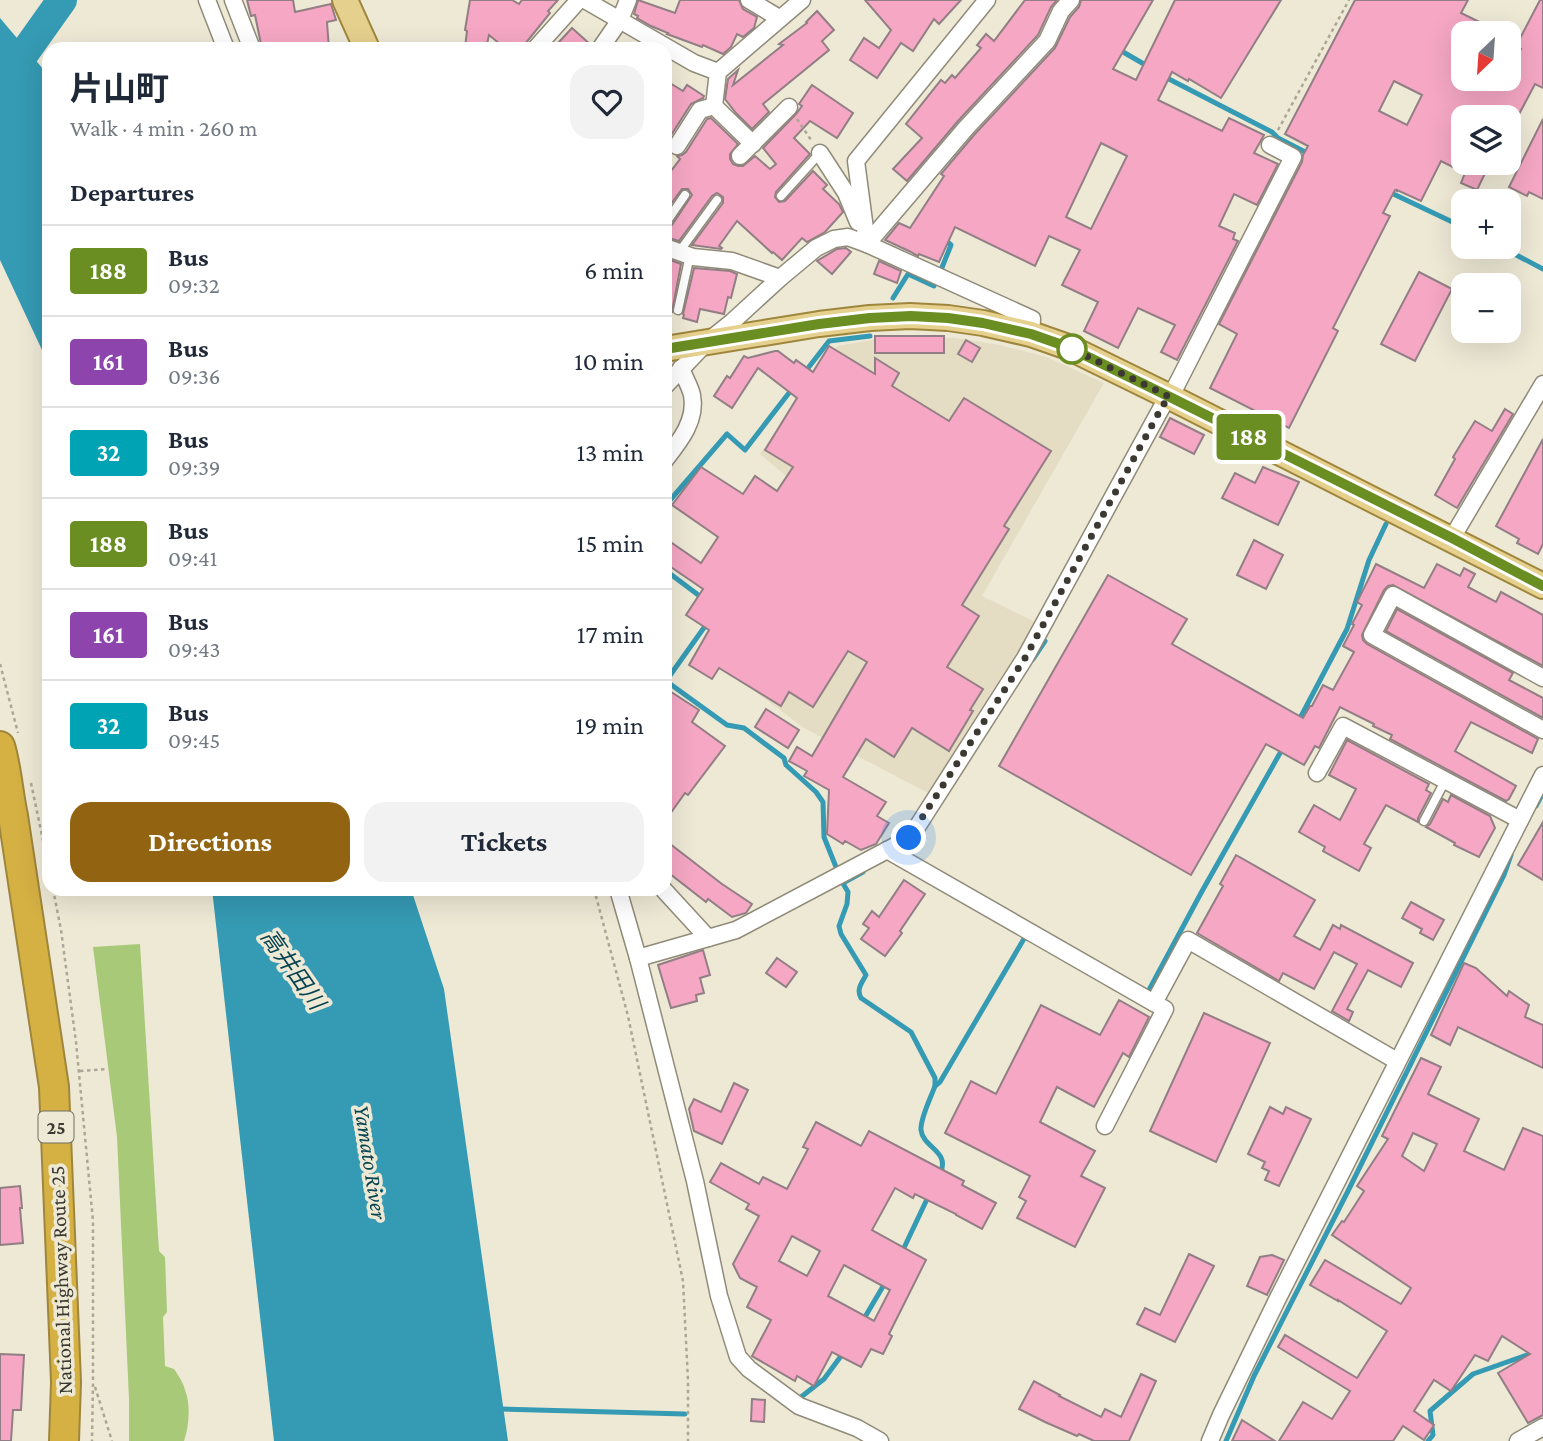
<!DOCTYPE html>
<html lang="en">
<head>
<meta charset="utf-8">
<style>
  :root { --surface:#fff; --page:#f2f2f3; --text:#1f2937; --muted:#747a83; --line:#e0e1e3; --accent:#926311 }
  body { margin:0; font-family:"Crimson Pro","Noto Sans JP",serif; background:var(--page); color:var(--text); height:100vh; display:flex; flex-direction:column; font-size:26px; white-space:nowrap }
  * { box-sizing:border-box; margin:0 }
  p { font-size:23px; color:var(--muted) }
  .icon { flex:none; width:38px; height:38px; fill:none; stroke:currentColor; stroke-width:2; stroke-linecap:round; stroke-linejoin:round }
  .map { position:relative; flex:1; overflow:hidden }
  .details { position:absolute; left:42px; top:42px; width:630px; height:854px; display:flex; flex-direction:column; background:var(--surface); border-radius:21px; box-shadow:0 7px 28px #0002 }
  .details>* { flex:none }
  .badge { padding:0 14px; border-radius:5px; font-size:24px; line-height:46px }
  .needle { width:46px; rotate:205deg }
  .fabs { position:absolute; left:1451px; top:21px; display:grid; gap:14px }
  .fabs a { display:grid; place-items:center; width:70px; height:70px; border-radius:14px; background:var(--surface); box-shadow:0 7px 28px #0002; font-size:35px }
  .you { position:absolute; width:35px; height:35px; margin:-18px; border:5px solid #fff; border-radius:50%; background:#1a73e8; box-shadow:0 0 0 10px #1a73e833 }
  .map>.badge { position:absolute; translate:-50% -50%; box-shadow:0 0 0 4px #fff }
  h2 { padding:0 28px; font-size:26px; line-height:63px }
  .round { display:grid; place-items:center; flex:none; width:74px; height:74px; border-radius:21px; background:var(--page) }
  .summary { display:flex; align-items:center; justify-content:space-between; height:119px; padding:0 28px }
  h1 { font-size:33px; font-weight:700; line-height:52px }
  .button { display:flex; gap:14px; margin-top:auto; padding:14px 28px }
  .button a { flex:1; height:80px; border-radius:21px; background:var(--accent); color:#fff; font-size:28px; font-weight:700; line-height:80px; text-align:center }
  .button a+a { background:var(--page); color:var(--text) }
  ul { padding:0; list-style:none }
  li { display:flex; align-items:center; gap:21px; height:91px; padding:0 28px; border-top:2px solid var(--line) }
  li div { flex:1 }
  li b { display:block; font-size:26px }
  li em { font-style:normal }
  li .badge { min-width:77px; font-weight:700; text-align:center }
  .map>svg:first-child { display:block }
  .built { fill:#e5ddc3 }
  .green { fill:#a7c978 }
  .water { fill:#359ab3 }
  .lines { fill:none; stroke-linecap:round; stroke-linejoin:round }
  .stream { stroke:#359ab3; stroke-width:5 }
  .river { stroke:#359ab3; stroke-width:30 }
  .building { fill:#f5a7c3; stroke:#927e85; stroke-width:2; fill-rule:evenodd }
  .lane-casing { stroke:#908a79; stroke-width:11 }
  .street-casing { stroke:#908a79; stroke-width:19 }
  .primary-casing { stroke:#9f863d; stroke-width:28 }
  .highway-casing { stroke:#9f863d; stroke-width:32 }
  .path { stroke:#aba797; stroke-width:2.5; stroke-dasharray:3.5 3.5; stroke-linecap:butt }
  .lane { stroke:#fff; stroke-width:8 }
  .street { stroke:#fff; stroke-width:16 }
  .primary { stroke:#e6d08e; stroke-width:24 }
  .highway { stroke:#d5b043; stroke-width:28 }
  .line-casing { stroke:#fff; stroke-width:16 }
  .line { stroke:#6b8e23; stroke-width:10 }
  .walk { stroke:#3b3931; stroke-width:7; stroke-dasharray:0 12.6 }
  .stop-dot { fill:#fff; stroke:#6b8e23; stroke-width:3.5 }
  .labels { text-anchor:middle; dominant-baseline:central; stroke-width:7; stroke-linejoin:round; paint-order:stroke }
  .shield { fill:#eee9d5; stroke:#716e62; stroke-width:2 }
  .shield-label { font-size:19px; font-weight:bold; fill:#3b3931 }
  .street-label { font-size:21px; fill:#3b3931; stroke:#eee9d5 }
  .water-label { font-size:23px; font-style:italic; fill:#074451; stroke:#eee9d5 }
</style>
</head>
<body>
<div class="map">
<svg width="1543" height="1441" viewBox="0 0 1543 1441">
  <rect width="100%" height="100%" fill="#eee9d5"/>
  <path class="built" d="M897,336L955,338L1000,345L1044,356L1104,383L982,596L1037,623L928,793L804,728L702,652L799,487L760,454L837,346Z"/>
  <path class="green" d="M140,944L159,1251L165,1257L167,1312L163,1317L165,1366L174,1369C178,1375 183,1382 185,1390C191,1405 189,1426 184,1441H129V1399L117,1137L93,947Z"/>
  <g class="water">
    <path d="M0,18L49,76V365L0,260Z"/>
    <path d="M212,889H411L444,989L508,1441H274Z"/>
  </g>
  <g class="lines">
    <g class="stream">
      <path d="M1118,49L1149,67"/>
      <path d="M1163,76L1272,132L1278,138L1309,154"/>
      <path d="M1387,191L1463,227"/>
      <path d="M1501,247L1543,269"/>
      <path d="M941,270L951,245L943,238"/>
      <path d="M893,298L908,274L934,286"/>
      <path d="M805,372L829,341L870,336"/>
      <path d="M665,506L727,434L745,450L792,389"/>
      <path d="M665,570L705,600"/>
      <path d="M708,622L666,681L727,725L744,728L784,758L786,765L816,792L823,802L824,837L836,867"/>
      <path d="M1033,659L1045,641"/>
      <path d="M1298,722L1347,629L1369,560L1386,524"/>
      <path d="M1536,806L1543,793"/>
      <path d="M841,880L848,892L847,904L839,926L841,934L866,975C862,983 856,989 861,998L911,1032L935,1078V1086"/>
      <path d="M843,883L863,872"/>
      <path d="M1149,990L1201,893L1284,746"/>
      <path d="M940,1174C951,1151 923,1148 921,1130C920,1119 931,1097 935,1086L940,1082L1025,937L1029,939"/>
      <path d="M902,1252L929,1195"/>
      <path d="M862,1322L885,1283"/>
      <path d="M801,1397L824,1379L844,1352"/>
      <path d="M499,1409L685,1414"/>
      <path d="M1226,1441L1254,1376L1348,1191L1504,875L1511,855"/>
      <path d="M1428,1441L1433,1435L1430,1411L1473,1374L1527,1355"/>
    </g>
    <path class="river" d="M3,83L62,0"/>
  </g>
  <g class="building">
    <path d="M247,0H293L295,12L331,4L336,20L327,22L329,49H262L255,15L251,16Z"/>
    <path d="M470,0H512L519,4L522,0H558L548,11L550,13L521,49H506L489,35L486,49L465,47L467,31L465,30Z"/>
    <path d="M638,0L675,13L680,0H739L743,9L757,17L754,28L743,37L737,34L731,47L723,54L703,45L702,47L667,34L668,33L651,26L637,18L638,16L634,14Z"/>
    <path d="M865,0H961L939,24L934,19L913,51L901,43L877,78L850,60L864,38L879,48L891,30Z"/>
    <path d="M1025,0H1057L1051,7L1038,35L958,121L907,181L893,169L922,138L906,124L941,80L945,83L952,75L955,78L981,48L977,45L986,34L994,41Z"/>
    <path d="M1081,0H1153L1113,69L1136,80L1175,0H1281L1221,98L1189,79L1188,81L1172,72L1158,100L1222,131L1229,118L1264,135L1254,153L1278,164L1257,205L1234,194L1219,226L1235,233L1233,239L1238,241L1177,360L1161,352L1175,325L1138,308L1118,348L1084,331L1098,302L1062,285L1080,250L1049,236L1035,266L955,227L939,262L919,254L918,256L909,251L885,240L899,223L910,228L944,176L941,174L974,135L1055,48L1070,17L1079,7ZM1101,143L1127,156L1091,229L1066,217Z"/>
    <path d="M1355,0H1468L1461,13L1502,33H1463V79H1508V75L1521,49L1516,46L1540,0H1543V88L1535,84L1508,135V117H1463V163H1490L1477,190L1461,183L1465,173L1441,161L1421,201L1397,190V191L1395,190L1383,213L1390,216L1333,328L1338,331L1289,428L1210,388L1237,334L1219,324L1302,162L1303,155L1308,146L1285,134ZM1394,81L1422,95L1407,125L1379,111Z"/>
    <path d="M817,11L834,30L822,41L829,50L763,104L769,112L752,129L736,113L725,99L728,79L738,70L733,85L783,45L779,44L807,23L806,22Z"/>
    <path d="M572,28L591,45L590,49H567L559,42Z"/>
    <path d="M665,80L683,91L687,85L704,96L703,98L691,104L668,140L667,150L665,148Z"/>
    <path d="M812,85L853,113L837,138L810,121L794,138L810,154L776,192L775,197L779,202L785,201L813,171L827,185L823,189L839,204L843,212L825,232L807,242L802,238L782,260L773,252L772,253L737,221L719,246L722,248L721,249L692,245L723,203V197L717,193L712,196L679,241L665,237V230L670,228L692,195L688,189H682L665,212V179L680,159L677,156L682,155L686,152L707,119L711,118L738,144L730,154V159L733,164L738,166H743L755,156L770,169L776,164L763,148L796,114L802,106L799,104Z"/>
    <path d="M1543,119V199L1529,192L1527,196L1509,187Z"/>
    <path d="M846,248L851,252L832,274L817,261L837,249Z"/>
    <path d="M665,258L681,264L672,312L665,310Z"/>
    <path d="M879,261L901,271L897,283L874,274Z"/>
    <path d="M694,268L730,271L737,274L731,298L728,297L724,314L700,309L697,322L683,318L684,315L683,314Z"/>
    <path d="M1419,272L1452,289L1415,361L1381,344Z"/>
    <rect x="875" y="336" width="69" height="17"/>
    <path d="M966,340L980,348L972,362L958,354Z"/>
    <path d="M829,346L875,374V358L899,373L892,386L949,421L964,398L1051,451L1004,526L1009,529L962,605L979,616L947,667L983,689L970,710L973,711L949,751L912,728L894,757L866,739L843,777L886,802L877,816L889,823L876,844L861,850L845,841L843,844L827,834L829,790L804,776L807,771L789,761L797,747L812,756L867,662L848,651L813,707L789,692L781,706L719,668L712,679L689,665L709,630L686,615L703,589L665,563V552L672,543L701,563L718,537L672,505L701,467L743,494L755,476L777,491L793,467L765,450L797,398L758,368L732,408L714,396L727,376L730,378L744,356L748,358L775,351H778L794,363L796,360L813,372Z"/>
    <path d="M1505,409L1513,414L1457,508L1435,495L1455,459L1453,457L1475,421L1492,431Z"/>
    <path d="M1170,418L1204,435L1194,454L1160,437Z"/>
    <path d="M1543,439V544L1538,554L1517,543L1519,539L1496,526Z"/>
    <path d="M1263,467L1299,482L1278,525L1222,498L1235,473L1255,483Z"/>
    <path d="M1254,540L1283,555L1266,589L1237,575Z"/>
    <path d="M1376,564L1424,588L1437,564L1460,576L1464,568L1475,574L1468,587L1496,602L1501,592L1543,615V666L1393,585L1388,586L1384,590L1362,635L1363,640L1367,644L1538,739L1532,753L1471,722L1455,751L1516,786L1509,799L1506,801L1390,739L1392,735L1373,726L1374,724L1340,707L1319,748L1315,746L1304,765L1266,744L1191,875L999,766L1108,575L1187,619L1172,644L1303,718L1310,706H1312L1323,685L1333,690L1354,652L1343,646L1354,625L1352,624L1362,605L1357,602Z"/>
    <path d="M1397,609L1513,673L1509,680L1543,698V718L1386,631Z"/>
    <path d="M665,688L699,710L692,722L725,746L688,795L685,793L665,821Z"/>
    <path d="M766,709L799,730L788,748L755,727Z"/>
    <path d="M1347,740L1429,784L1426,790L1431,793L1418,818V822L1386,805L1364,844L1371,848L1359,871L1323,851L1325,847L1299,832L1314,805L1340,820L1356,789L1329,775Z"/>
    <path d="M1451,795L1490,816L1495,828L1479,857L1454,845L1455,843L1426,827L1430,824L1443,799L1448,802Z"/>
    <path d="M1543,822V880L1518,865Z"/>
    <path d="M665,840L722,884L752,904L746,913L732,917L708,899L706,902L665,870Z"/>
    <path d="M1236,855L1315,900L1294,936L1320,950L1333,925L1340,929L1341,925L1413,963L1401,987L1368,970L1347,1009L1353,1012L1349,1021L1332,1011L1357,964L1334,952L1314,989L1283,973L1279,981L1197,933L1223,886L1220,884Z"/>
    <path d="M904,880L925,894L900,931L902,933L885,956L861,939L869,928L863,924L872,911L879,917Z"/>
    <path d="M1411,902L1444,920L1433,940L1420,933L1422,929L1402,918Z"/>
    <path d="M703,950L710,975L700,978L704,993L696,995L697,1001L671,1008L658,965Z"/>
    <path d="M777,958L797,972L786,987L766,973Z"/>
    <path d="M1464,963L1476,968L1507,996L1509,991L1529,1005L1525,1017L1543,1025V1068L1458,1027L1450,1045L1431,1035Z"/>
    <path d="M1119,1000L1149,1017L1129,1057L1123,1053L1094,1107L1057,1087L1040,1122L1095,1151L1081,1176L1105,1188L1075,1247L1017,1218L1026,1201L1019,1197L1030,1176L945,1133L971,1081L996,1094L1041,1005L1100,1035Z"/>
    <path d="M1204,1013L1270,1043L1216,1162L1150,1131Z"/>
    <path d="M1421,1058L1441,1067L1428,1094L1479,1119L1464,1151L1504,1170L1523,1128L1543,1136V1415L1528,1423L1498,1373L1530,1354L1502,1336L1488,1361L1475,1355L1451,1391L1434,1380L1414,1411L1434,1425L1424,1440L1403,1426L1393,1441H1279L1303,1402L1332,1419L1350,1391L1278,1347L1285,1335L1357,1378L1387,1331L1338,1300V1301L1310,1285L1325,1260L1401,1304L1411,1288L1332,1235L1342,1221L1344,1222L1364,1191L1357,1186L1388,1139L1382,1136ZM1413,1133L1437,1144L1424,1171L1402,1156Z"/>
    <path d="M734,1083L748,1090L722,1144L694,1131L689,1109L694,1099L721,1112Z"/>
    <path d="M1270,1107L1283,1114L1286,1107L1311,1119L1279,1186L1265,1180L1269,1171L1262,1168L1265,1162L1248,1154Z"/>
    <path d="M816,1122L861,1146L869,1131L964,1181L962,1185L996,1203L982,1229L956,1215V1214L915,1194L913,1198L895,1188L872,1230L926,1260L889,1334L892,1336L883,1354L871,1349L861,1367L832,1352L814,1386L797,1376L795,1381L752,1356L771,1320L747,1307L757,1287L740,1278L733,1264L759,1216L746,1209L749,1204L710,1182L721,1163L759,1184L763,1177L787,1189L808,1149L803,1147ZM792,1236L820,1251L807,1276L779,1261ZM844,1265L890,1290L874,1321L828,1296Z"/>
    <path d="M20,1186L22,1208H20L23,1243L0,1245V1188Z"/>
    <path d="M1189,1254L1214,1266L1175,1342L1137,1324L1145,1308L1160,1315Z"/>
    <path d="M1272,1255L1284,1260L1267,1295L1247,1286L1260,1257Z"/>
    <path d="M0,1354L24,1355L21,1410H13L11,1441H0Z"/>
    <path d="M1141,1374L1156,1381L1129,1441H1094L1079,1434L1077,1436L1045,1422L1019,1409L1034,1381L1060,1395L1059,1396L1101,1417L1105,1409L1121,1417Z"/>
    <path d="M752,1399L765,1400L764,1422L751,1421Z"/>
    <path d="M1242,1420L1275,1441H1232Z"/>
  </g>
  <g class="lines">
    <defs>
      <g id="lane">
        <path d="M781,196L820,153"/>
        <path d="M665,224L685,195"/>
        <path d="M679,252L717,200"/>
        <path d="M678,310L690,255"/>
        <path d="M1424,821L1445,781"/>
      </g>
      <g id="street">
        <path d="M207,0L226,49"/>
        <path d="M233,0L252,49"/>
        <path d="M585,0L694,63L718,72"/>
        <path d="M749,0L779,18"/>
        <path d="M535,49L579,0"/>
        <path d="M600,49L620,20L628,0"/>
        <path d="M714,106L753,144"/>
        <path d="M677,146L700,110L714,106L718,72L802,0"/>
        <path d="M820,153L846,193L858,222"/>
        <path d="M740,156L789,107"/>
        <path d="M867,244L966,128L1047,41L1061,11L1071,0"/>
        <path d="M867,244L856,161L987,0"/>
        <path d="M665,247L693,257L732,261L780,278"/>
        <path d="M665,386L707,342L732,322L780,278L816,248L834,239L848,237L867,244L1032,319L1031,334"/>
        <path d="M665,460C680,441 697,420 692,395C690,386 684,377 681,368"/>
        <path d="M1452,538L1543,384"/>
        <path d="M1543,678L1393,595L1372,635L1543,730"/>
        <path d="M1317,773L1343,726L1520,820"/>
        <path d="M887,850L1154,1003"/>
        <path d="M618,889L638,958L695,1181L719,1296L738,1357L749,1369L799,1406L857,1428L880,1441"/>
        <path d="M663,889L708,938"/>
        <path d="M638,958L736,930L910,838L1025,658L1163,405L1176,386L1293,157L1270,145"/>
        <path d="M1105,1126L1165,1009L1154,1003L1188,940L1397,1061"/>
        <path d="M1210,1441L1221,1415L1278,1298L1543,775"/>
        <path d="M1518,1441L1543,1427"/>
      </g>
      <g id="primary">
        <path d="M345,0L367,49"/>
        <path d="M665,349L819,324L870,318L910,316L948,318L983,323L1031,334L1068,347L1170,397L1543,586"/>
      </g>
      <path id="highway" d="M0,746C7,769 8,793 13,816L54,1087L66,1382L64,1441"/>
    </defs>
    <use href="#lane" class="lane-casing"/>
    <use href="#street" class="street-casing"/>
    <use href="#primary" class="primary-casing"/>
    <use href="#highway" class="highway-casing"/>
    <g class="path">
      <path d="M797,119L811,140"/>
      <path d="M1278,130L1349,0"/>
      <path d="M0,664L18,733"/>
      <path d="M31,783L49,869"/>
      <path d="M53,889L61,930L76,1042L93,1221V1384L92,1441"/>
      <path d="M594,889L628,1016L683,1281L688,1380V1441"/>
      <path d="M80,1071L108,1069"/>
      <path d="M95,1387L112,1441"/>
    </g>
    <use href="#lane" class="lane"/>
    <use href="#street" class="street"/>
    <use href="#primary" class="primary"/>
    <use href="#highway" class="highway"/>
  </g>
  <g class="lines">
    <defs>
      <path id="line" d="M665,349L819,324L870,318L911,316L948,318L983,323L1031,334L1068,347L1170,397L1452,538L1543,586"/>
    </defs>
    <use href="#line" class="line-casing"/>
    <use href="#line" class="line"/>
    <path class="walk" d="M909,838L1025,658L1163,405L1170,397L1068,347L1072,349"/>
  </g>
  <circle class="stop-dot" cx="1072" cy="349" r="14"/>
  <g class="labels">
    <rect class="shield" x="38.5" y="1111.5" width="35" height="31" rx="5"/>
    <g class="shield-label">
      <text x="56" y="1127">25</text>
    </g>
    <g class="street-label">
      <text transform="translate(61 1280) rotate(-92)">National Highway Route 25</text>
    </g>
    <g class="water-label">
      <text transform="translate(293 969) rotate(55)">高井田川</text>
      <text transform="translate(371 1162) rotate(81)">Yamato River</text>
    </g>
  </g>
</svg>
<div class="fabs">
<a><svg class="needle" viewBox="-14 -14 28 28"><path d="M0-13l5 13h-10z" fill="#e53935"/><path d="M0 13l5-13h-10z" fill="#747a83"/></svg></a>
<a><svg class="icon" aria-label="layers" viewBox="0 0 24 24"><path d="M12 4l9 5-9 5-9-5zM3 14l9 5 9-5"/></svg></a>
<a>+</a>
<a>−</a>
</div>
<div class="you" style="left:909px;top:838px"></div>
<b class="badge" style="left:1249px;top:437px;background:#6b8e23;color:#fff">188</b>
<section class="details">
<div class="summary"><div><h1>片山町</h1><p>Walk · 4 min · 260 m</p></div><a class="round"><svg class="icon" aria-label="heart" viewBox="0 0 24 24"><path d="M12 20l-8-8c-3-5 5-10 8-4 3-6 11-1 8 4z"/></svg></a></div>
<h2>Departures</h2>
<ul>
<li><span class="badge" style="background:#6b8e23;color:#fff">188</span><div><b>Bus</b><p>09:32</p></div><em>6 min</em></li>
<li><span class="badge" style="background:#8e44ad;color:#fff">161</span><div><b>Bus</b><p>09:36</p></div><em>10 min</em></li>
<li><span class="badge" style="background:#00a3b4;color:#fff">32</span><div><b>Bus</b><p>09:39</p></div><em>13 min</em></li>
<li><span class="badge" style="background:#6b8e23;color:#fff">188</span><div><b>Bus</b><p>09:41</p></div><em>15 min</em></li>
<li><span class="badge" style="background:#8e44ad;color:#fff">161</span><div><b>Bus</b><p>09:43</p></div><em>17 min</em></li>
<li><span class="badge" style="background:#00a3b4;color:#fff">32</span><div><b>Bus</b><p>09:45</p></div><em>19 min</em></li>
</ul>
<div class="button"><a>Directions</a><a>Tickets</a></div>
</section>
</div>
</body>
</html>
